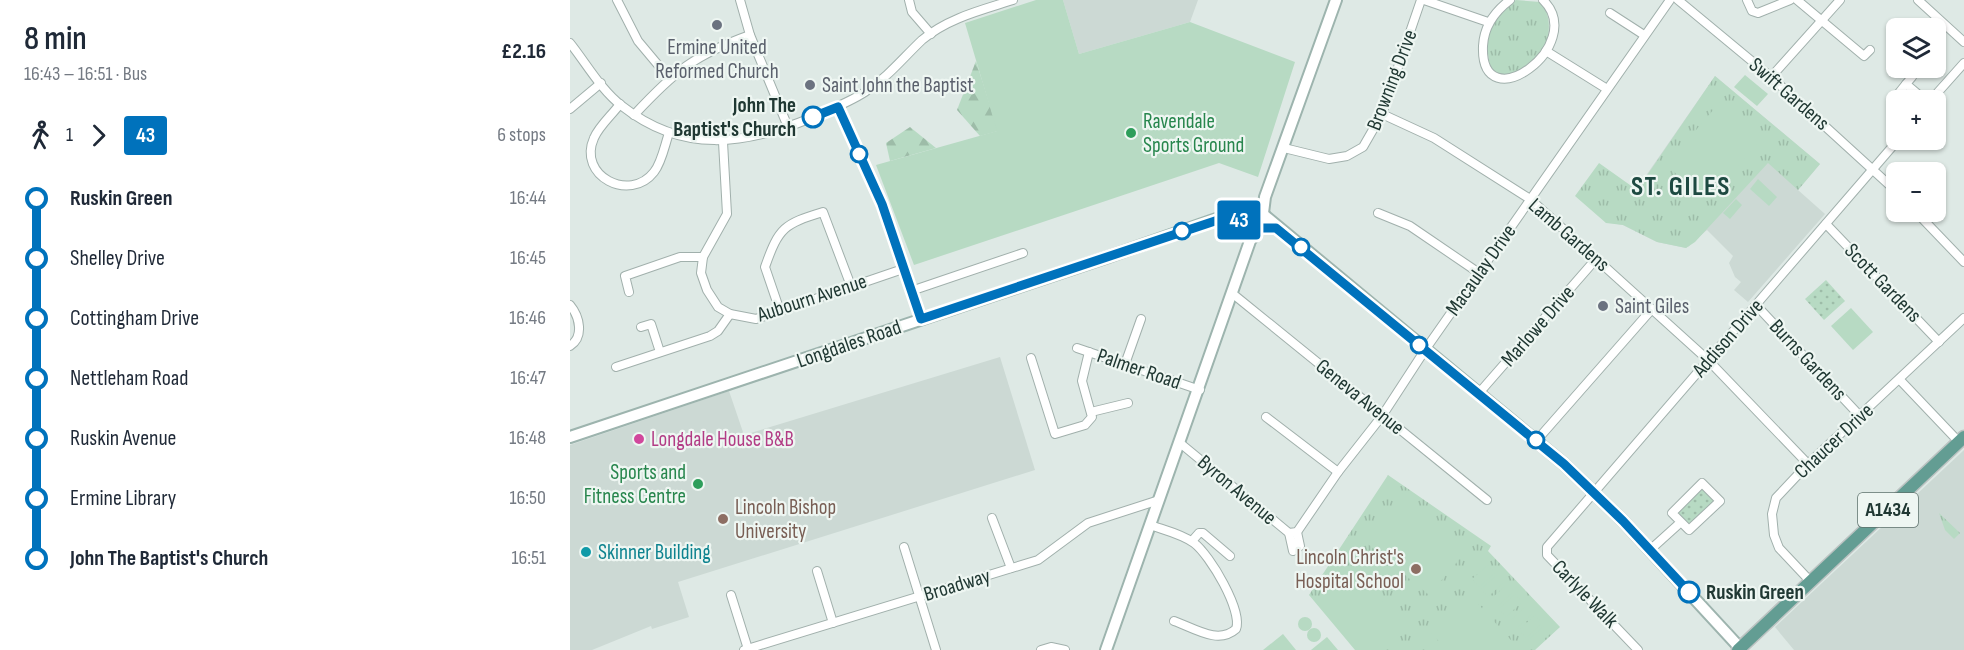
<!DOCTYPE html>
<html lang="en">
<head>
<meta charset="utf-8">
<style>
  :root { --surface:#fff; --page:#f6f6f7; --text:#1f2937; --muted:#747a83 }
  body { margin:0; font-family:"Sofia Sans Condensed",sans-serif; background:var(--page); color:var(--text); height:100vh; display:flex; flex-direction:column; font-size:22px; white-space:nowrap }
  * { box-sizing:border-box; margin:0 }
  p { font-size:20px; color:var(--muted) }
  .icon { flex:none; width:33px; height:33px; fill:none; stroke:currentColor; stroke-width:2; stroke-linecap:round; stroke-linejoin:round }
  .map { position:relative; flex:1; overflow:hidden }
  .side { display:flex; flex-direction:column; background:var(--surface); width:570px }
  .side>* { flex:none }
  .badge { padding:0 12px; border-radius:4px; font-size:21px; line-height:39px }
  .buttons { position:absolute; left:1316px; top:18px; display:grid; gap:12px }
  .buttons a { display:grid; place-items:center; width:60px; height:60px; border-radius:9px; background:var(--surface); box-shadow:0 2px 4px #0004; font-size:30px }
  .map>.badge { position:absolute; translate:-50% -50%; box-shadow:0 0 0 3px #fff }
  .legs { display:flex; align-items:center; gap:9px; height:66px; padding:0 24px; font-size:20px }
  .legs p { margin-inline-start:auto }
  .overview { display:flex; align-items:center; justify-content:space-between; height:102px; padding:0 24px }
  h1 { font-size:33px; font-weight:600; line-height:45px }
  ul { padding:0 24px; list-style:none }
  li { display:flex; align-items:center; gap:21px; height:60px; font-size:22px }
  li i { display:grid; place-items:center; width:9px; height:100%; margin:0 8px; background:currentColor }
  li i::after { content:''; width:15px; height:15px; margin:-8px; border:4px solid; border-radius:50%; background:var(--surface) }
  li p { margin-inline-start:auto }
  li:first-child i { background:linear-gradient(#0000 50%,currentColor 0) }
  li:last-child i { background:linear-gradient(currentColor 50%,#0000 0) }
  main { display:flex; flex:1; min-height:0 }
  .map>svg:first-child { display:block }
  .built { fill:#ccd9d4 }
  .grass { fill:url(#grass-dots) }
  .forest { fill:url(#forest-firs) }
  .park { fill:url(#park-tufts) }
  .pitch { fill:#b7dac3 }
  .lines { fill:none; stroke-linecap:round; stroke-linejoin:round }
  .street-casing { stroke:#a1b0ac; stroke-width:10 }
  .secondary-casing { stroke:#9db4ae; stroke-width:14 }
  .primary-casing { stroke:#bcc3c2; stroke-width:15 }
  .street { stroke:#fff; stroke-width:8 }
  .secondary { stroke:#fff; stroke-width:10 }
  .primary { stroke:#639d93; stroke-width:12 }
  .line-1-casing { stroke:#fff; stroke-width:14 }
  .line-1 { stroke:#0072bc; stroke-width:9 }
  .worship-dot { fill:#6b7280; stroke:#eef6f2; stroke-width:2 }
  .stop-1-dot { fill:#fff; stroke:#0072bc; stroke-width:3 }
  .leisure-dot { fill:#2e9e5b; stroke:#eef6f2; stroke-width:2 }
  .hotel-dot { fill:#d1479c; stroke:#eef6f2; stroke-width:2 }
  .education-dot { fill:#8d6e63; stroke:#eef6f2; stroke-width:2 }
  .culture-dot { fill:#0f9aa8; stroke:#eef6f2; stroke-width:2 }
  .labels { text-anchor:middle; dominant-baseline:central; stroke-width:4.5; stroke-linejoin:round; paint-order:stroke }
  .shield { fill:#eef6f2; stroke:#5e716c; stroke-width:1.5 }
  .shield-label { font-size:20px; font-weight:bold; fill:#203833 }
  .worship-label { font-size:21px; fill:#5b616d; stroke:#eef6f2; text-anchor:start }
  .street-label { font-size:21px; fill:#203833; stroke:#eef6f2 }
  .stop-label { font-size:21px; font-weight:bold; fill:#203833; stroke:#eef6f2; text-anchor:end }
  .leisure-label { font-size:21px; fill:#27864d; stroke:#eef6f2; text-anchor:start }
  .hotel-label { font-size:21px; fill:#b23c85; stroke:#eef6f2; text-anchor:start }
  .education-label { font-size:21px; fill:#785e54; stroke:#eef6f2; text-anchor:start }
  .culture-label { font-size:21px; fill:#0d838f; stroke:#eef6f2; text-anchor:start }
  .district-label { font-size:27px; font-weight:bold; letter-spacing:1.5px; fill:#1d4941; stroke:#eef6f2 }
</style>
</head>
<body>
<main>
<section class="side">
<div class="overview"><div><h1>8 min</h1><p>16:43 – 16:51 · Bus</p></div><b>£2.16</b></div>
<div class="legs"><svg class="icon" aria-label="walk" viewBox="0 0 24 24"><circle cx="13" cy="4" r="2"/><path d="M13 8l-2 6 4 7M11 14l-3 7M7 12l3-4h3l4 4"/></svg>1<svg class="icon" aria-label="forward" viewBox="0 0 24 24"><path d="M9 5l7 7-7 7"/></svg><b class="badge" style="background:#0072bc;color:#fff">43</b><p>6 stops</p></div>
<ul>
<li><i style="color:#0072bc"></i><b>Ruskin Green</b><p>16:44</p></li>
<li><i style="color:#0072bc"></i><span>Shelley Drive</span><p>16:45</p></li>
<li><i style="color:#0072bc"></i><span>Cottingham Drive</span><p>16:46</p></li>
<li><i style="color:#0072bc"></i><span>Nettleham Road</span><p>16:47</p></li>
<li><i style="color:#0072bc"></i><span>Ruskin Avenue</span><p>16:48</p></li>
<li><i style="color:#0072bc"></i><span>Ermine Library</span><p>16:50</p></li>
<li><i style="color:#0072bc"></i><b>John The Baptist's Church</b><p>16:51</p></li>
</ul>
</section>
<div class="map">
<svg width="1394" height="650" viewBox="0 0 1394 650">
  <defs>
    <pattern id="grass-dots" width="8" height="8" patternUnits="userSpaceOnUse" patternTransform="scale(1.5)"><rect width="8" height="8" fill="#b7dac3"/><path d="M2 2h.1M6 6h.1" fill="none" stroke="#9dbca8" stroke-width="1.8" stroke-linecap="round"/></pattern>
    <pattern id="forest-firs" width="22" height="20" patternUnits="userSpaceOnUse" patternTransform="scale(1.5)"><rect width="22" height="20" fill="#b7dac3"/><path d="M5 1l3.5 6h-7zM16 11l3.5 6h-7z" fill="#9dbca8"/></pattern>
    <pattern id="park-tufts" width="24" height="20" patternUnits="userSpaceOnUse" patternTransform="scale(1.5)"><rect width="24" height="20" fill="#b7dac3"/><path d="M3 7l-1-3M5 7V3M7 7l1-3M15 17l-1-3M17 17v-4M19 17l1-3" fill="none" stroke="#9dbca8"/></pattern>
  </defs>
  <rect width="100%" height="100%" fill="#dee9e5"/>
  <g class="built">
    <path d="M493,0H628L620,22L509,54Z"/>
    <path d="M1145,76L1250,164L1228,190L1255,214L1178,302L1164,290L1171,282L1165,277L1159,263L1163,256L1137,230L1116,248L1087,242L1053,225L1035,222L1066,190Z"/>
    <path d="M430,357L465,470L108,582L119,617L82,629L81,626L22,650H0V445L159,391L174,435Z"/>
    <path d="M1394,450V650H1224L1205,627Z"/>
  </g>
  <g class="grass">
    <circle cx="684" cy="218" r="7"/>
    <path d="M1256,280L1275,301L1254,320L1235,299Z"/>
    <path d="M1132,483L1150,501L1119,530L1102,513Z"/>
  </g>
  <g class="forest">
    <path d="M406,61L428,131L410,136L387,110Z"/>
    <path d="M340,127L366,148L320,161L316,143Z"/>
  </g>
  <g class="park">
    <path d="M946,0L970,2C986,19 979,51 961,65C954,70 943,73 935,77L921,69C913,43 919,12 946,0Z"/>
    <path d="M1145,76L1250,164L1228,190L1198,163L1125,242L1116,248L1087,242L1053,225L1036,223L1005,196L1029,163L1067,190Z"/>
    <path d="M818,475L921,546L918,551L990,627L965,650H785L739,595Z"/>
    <path d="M1369,513L1390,533L1384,539L1375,530Z"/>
  </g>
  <g class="pitch">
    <path d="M466,0H493L509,54L620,22L725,62L688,177L649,163L344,265L306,165L427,131L395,23Z"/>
    <path d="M1175,75L1198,94L1187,106L1164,87Z"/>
    <path d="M1150,102L1192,138L1138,201L1096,165Z"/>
    <path d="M1188,179L1207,197L1199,206L1180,189Z"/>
    <path d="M1166,199L1172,205L1160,219L1153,213Z"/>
    <path d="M1281,308L1303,332L1283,350L1261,326Z"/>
    <path d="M833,493L898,549L859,595L793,540Z"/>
    <path d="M918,565L925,573L909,587L902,579Z"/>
    <path d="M780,567L830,620L797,650H792L745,601Z"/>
    <path d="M927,575L934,582L918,597L911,589Z"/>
    <path d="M936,585L943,592L927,607L920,600Z"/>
    <path d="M945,594L952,602L936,617L929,609Z"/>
    <path d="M901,596L950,650H877L861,633Z"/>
    <path d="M956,606L963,613L947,628L940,621Z"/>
    <path d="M965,615L972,623L956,638L949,630Z"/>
    <circle cx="735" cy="624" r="7"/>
    <path d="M974,626L981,633L965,647L958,640Z"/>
    <circle cx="744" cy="635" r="7"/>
    <path d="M713,634L726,650H693Z"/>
    <path d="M757,637L768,650H741Z"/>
  </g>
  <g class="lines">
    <defs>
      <g id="street">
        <path d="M47,0L68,41L99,78"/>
        <path d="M170,0L180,35L218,127"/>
        <path d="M339,0L342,12L361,34"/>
        <path d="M854,0L918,22"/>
        <path d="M940,0C924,12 914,26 913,46C910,123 1019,45 973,0"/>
        <path d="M1108,0L1201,77L1326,191"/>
        <path d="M1177,0L1182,11L1188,13L1220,0"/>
        <path d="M1227,0L1294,56L1300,50"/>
        <path d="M1348,0L1394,42"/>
        <path d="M1040,13L1074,35"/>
        <path d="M0,43C16,63 31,90 52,106C113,154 175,145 241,118C259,110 278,103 295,92C318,77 332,59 352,40C378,18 412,10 443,0"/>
        <path d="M976,51L1037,89"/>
        <path d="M1201,77L1270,0"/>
        <path d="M1336,84L1342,77"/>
        <path d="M1328,94L1336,84L1355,100"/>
        <path d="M1361,100L1394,63"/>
        <path d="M50,104C42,115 29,126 24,138C7,176 60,203 84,172C92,162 95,144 99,133"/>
        <path d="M268,107L312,204L351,319"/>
        <path d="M0,109L31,83"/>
        <path d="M812,114L864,138L960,199L1138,360L1238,464"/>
        <path d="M64,115C104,72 124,55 180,35"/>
        <path d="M153,142L157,214L133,257L131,273L137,290L148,307L160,314L186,319L333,269"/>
        <path d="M714,148L759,159L777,156L793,147L812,114L851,0"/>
        <path d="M1346,212L1394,262"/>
        <path d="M808,213L840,226L909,273"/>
        <path d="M1256,224L1369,342"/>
        <path d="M341,291L453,253"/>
        <path d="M59,292L55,276L110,257H133"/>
        <path d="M663,294L917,500"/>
        <path d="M0,305C10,317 14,337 0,346"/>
        <path d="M1186,305L1290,416"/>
        <path d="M210,311L195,267C209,227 214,224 253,212L281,286"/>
        <path d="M71,327L81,324L90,352"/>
        <path d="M507,348L630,390"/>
        <path d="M461,358L485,434L515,425L522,417L512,381L519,352"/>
        <path d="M555,364L571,319"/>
        <path d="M46,367L140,336L148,331L160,314"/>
        <path d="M1330,380L1389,442"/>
        <path d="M909,393L1026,259"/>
        <path d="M521,412L558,403"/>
        <path d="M696,417L768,472"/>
        <path d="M967,440L1082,309"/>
        <path d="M610,443L719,533L723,551L730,546L727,532"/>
        <path d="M422,518L441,568"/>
        <path d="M580,525C594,530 612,534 624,543C640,555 673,611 666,629C648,645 624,628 604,621"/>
        <path d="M719,533L727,532L768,472L812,416L855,350L1100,0"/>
        <path d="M622,541L629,533H633L660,556"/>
        <path d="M334,547L366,650"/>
        <path d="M1080,550L1111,522L1119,530L1150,501L1132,483L1102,513L1111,522"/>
        <path d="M247,571L263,623"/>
        <path d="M1241,582L1209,548L1204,535L1202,514L1206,498L1238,464L1394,318"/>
        <path d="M161,595L178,649"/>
        <path d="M174,650L468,560L518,523L589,500"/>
        <path d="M471,650L481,647L495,650"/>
        <path d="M1068,650L977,555V547L1328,140"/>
      </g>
      <g id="secondary">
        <circle cx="684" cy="218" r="10"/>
        <path d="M693,213L695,197L766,0"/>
        <path d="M694,215L994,464L1053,521L1170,648"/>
        <path d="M0,437L538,257L666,212L676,211"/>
        <path d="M536,650L680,241L689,227"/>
      </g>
      <path id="primary" d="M1168,650L1394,437"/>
    </defs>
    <use href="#street" class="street-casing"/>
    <use href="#secondary" class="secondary-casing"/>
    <use href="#primary" class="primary-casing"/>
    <use href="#street" class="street"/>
    <use href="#secondary" class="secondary"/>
    <use href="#primary" class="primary"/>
  </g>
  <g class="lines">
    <defs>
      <path id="line-1" d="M243,117L268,107L312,204L351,319L660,216L681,228H706L994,464L1053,521L1119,592"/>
    </defs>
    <use href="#line-1" class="line-1-casing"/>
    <use href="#line-1" class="line-1"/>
  </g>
  <g class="worship-dot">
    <circle cx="147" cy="25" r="6"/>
    <circle cx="240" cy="85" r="6"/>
    <circle cx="1033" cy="306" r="6"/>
  </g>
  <g class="stop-1-dot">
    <circle cx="243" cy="117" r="10"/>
    <circle cx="289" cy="154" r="8"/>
    <circle cx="612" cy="231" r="8"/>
    <circle cx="731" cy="247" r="8"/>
    <circle cx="849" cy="345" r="8"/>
    <circle cx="966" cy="440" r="8"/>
    <circle cx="1119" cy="592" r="10"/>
  </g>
  <g class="leisure-dot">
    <circle cx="561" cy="133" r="6"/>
    <circle cx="128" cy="484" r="6"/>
  </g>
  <circle class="hotel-dot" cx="69" cy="439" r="6"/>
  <g class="education-dot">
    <circle cx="153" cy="519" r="6"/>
    <circle cx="846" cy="569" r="6"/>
  </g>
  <circle class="culture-dot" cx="16" cy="552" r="6"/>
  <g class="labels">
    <rect class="shield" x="1288" y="493" width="60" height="34" rx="4.5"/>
    <g class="shield-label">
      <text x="1318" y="510">A1434</text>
    </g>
    <g class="worship-label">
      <text x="147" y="47" text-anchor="middle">Ermine United<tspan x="147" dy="24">Reformed Church</tspan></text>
      <text x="252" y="85">Saint John the Baptist</text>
      <text x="1045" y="306">Saint Giles</text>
    </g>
    <g class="street-label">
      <text transform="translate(822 80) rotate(-69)">Browning Drive</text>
      <text transform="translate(1219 94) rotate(41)">Swift Gardens</text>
      <text transform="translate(999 235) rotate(41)">Lamb Gardens</text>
      <text transform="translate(911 270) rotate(-55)">Macaulay Drive</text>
      <text transform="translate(1313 283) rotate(46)">Scott Gardens</text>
      <text transform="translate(242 298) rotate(-18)">Aubourn Avenue</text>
      <text transform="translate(968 326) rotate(-49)">Marlowe Drive</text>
      <text transform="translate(1158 338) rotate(-49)">Addison Drive</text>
      <text transform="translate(279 344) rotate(-19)">Longdales Road</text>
      <text transform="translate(1238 360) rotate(47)">Burns Gardens</text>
      <text transform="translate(569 369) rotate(19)">Palmer Road</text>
      <text transform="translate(790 397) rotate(39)">Geneva Avenue</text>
      <text transform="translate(1264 441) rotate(-43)">Chaucer Drive</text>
      <text transform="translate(667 490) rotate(40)">Byron Avenue</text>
      <text transform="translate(387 585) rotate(-17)">Broadway</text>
      <text transform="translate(1015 594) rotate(46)">Carlyle Walk</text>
    </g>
    <g class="stop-label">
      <text x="226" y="105">John The<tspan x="226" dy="24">Baptist's Church</tspan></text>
      <text x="1136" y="592" text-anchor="start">Ruskin Green</text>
    </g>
    <g class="leisure-label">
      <text x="573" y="121">Ravendale<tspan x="573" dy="24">Sports Ground</tspan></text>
      <text x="116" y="472" text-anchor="end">Sports and<tspan x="116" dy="24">Fitness Centre</tspan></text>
    </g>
    <g class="hotel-label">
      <text x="81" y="439">Longdale House B&amp;B</text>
    </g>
    <g class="education-label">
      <text x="165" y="507">Lincoln Bishop<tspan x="165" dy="24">University</tspan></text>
      <text x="834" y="557" text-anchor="end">Lincoln Christ's<tspan x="834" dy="24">Hospital School</tspan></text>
    </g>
    <g class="culture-label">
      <text x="28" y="552">Skinner Building</text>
    </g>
    <g class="district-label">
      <text x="1111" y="187">ST. GILES</text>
    </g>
  </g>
</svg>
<div class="buttons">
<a><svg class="icon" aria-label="layers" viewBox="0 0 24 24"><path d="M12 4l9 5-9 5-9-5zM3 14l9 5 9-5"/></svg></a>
<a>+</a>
<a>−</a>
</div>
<b class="badge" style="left:669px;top:220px;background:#0072bc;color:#fff">43</b>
</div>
</main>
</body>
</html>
